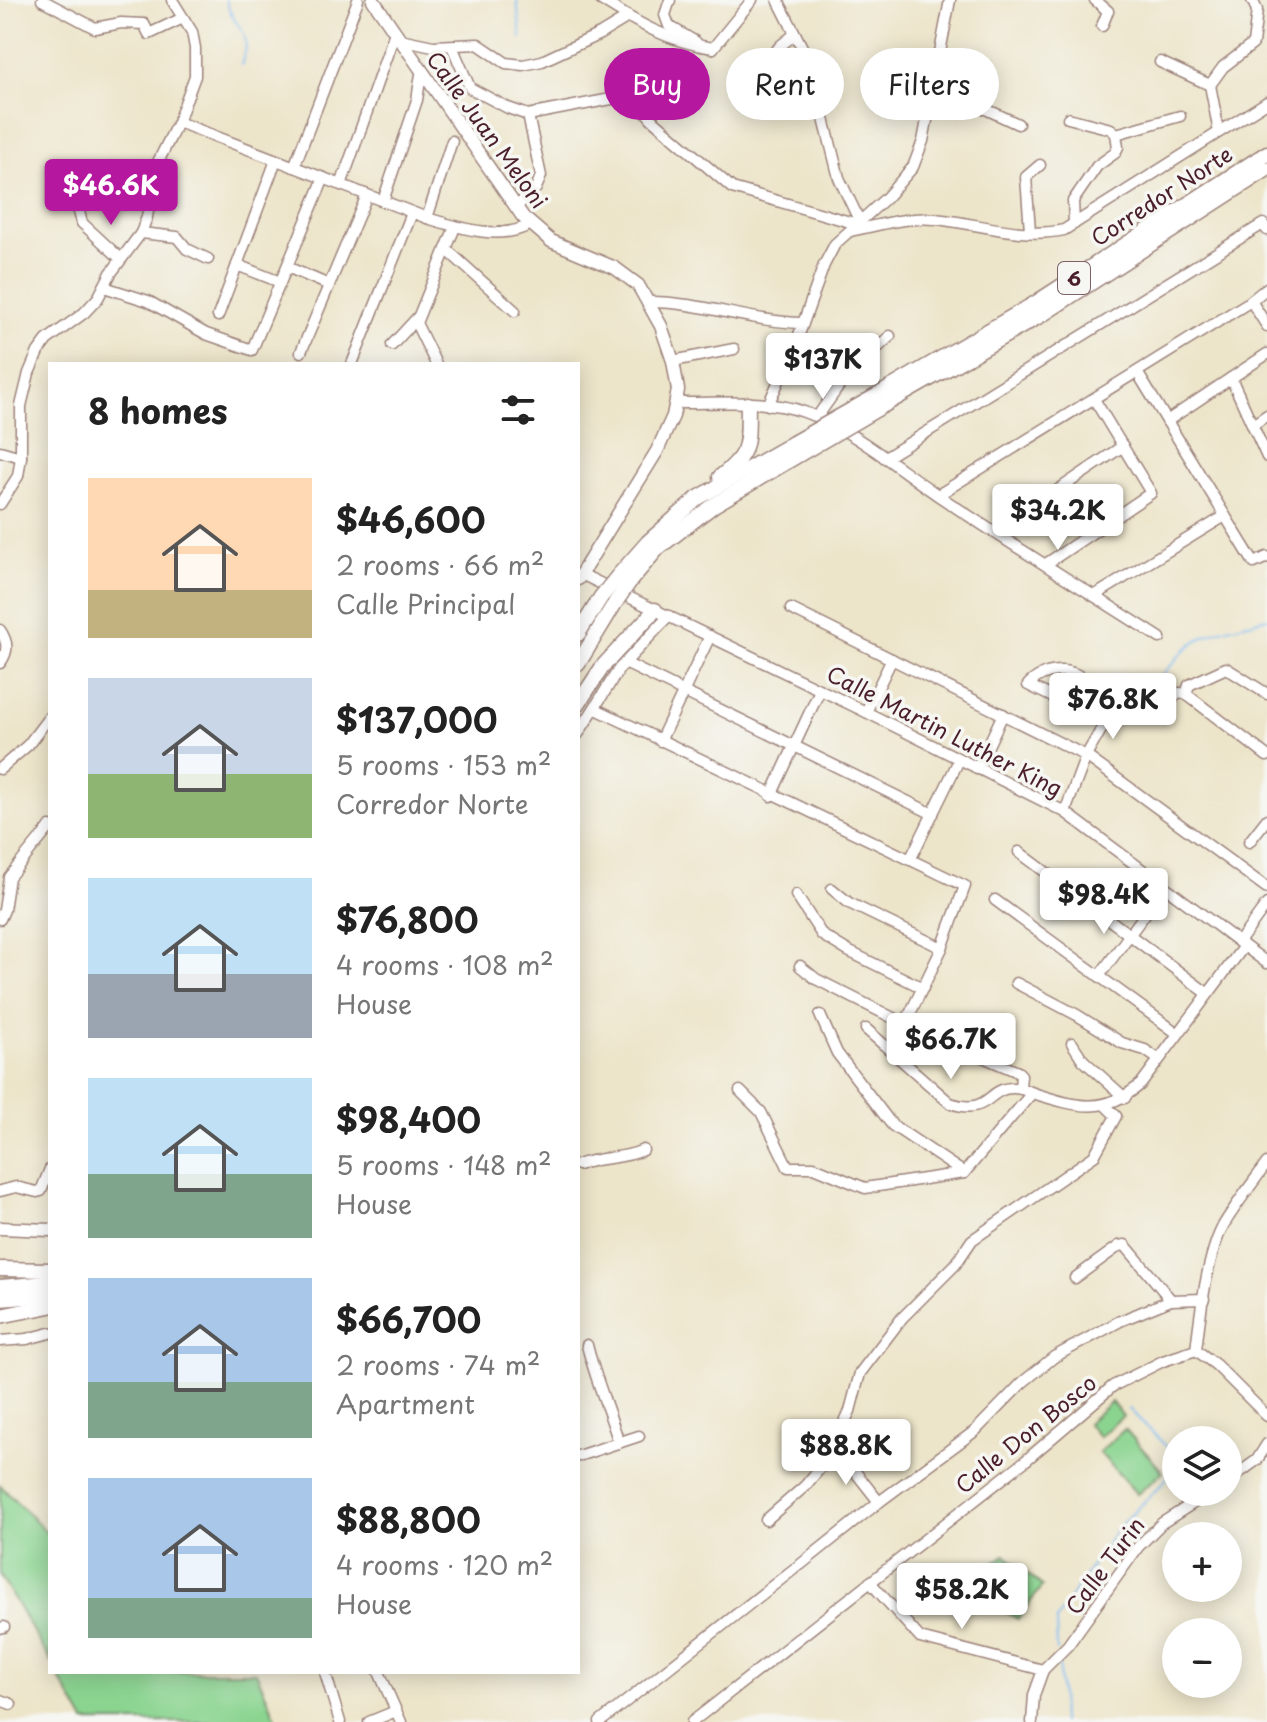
<!DOCTYPE html>
<html lang="en">
<head>
<meta charset="utf-8">
<style>
  :root { --surface:#fff; --page:#f2f2f2; --text:#222; --muted:#767676; --accent:#b5179e }
  body { margin:0; font-family:"Playpen Sans",sans-serif; background:var(--page); color:var(--text); height:100vh; display:flex; flex-direction:column; font-size:30px; white-space:nowrap }
  * { box-sizing:border-box; margin:0 }
  p { font-size:26px; color:var(--muted) }
  .icon { flex:none; width:44px; height:44px; fill:none; stroke:currentColor; stroke-width:2; stroke-linecap:round; stroke-linejoin:round }
  .map { position:relative; flex:1; overflow:hidden }
  .drawer { position:absolute; left:48px; top:362px; width:532px; height:1312px; display:flex; flex-direction:column; background:var(--surface); border-radius:0px; box-shadow:0 4px 20px #0003 }
  .drawer>* { flex:none }
  .hud { position:absolute; left:604px; top:48px; width:542px; height:72px; display:flex; gap:16px }
  .tools { position:absolute; left:1162px; top:1426px; display:grid; gap:16px }
  .tools a { display:grid; place-items:center; width:80px; height:80px; border-radius:50%; background:var(--surface); box-shadow:0 4px 20px #0003; font-size:40px }
  .price { position:absolute; translate:-50% -68px; padding:0 18px; border-radius:8px; background:#fff; color:#222; font-size:26px; line-height:52px; filter:drop-shadow(0 2px 4px #0008) }
  .price::after { content:''; position:absolute; left:50%; top:48px; width:24px; height:18px; margin-left:-12px; background:inherit; clip-path:polygon(0 0,100% 0,50% 100%) }
  .price.active { background:var(--accent); color:#fff }
  ul { padding:0; list-style:none }
  li { display:flex; align-items:center; gap:24px; height:200px; padding:0 40px }
  li span { display:grid; place-items:center; flex:none; width:224px; height:160px; border-radius:0px; color:#555 }
  li>.icon { margin-inline-start:auto }
  span .icon { width:96px; height:96px; fill:#fffc; stroke-width:1 }
  li b { font-size:34px }
  h2 { display:flex; justify-content:space-between; align-items:center; height:96px; padding:0 40px; font-size:34px }
  .tag { padding:0 28px; border-radius:36px; background:var(--surface); box-shadow:0 4px 20px #0003; font-size:28px; line-height:72px }
  .tag.active { background:var(--accent); color:#fff }
  .map>svg:first-child { display:block }
  .green { fill:#8ad490; stroke:#6a7a5e; stroke-width:2 }
  .lines { fill:none; stroke-linecap:round; stroke-linejoin:round }
  .stream { stroke:#7ebcf2; stroke-width:2 }
  .minor-casing { stroke:#9c827a; stroke-width:13 }
  .major-casing { stroke:#9c827a; stroke-width:15 }
  .highway-casing { stroke:#9c827a; stroke-width:17 }
  .minor { stroke:#fff; stroke-width:10 }
  .major { stroke:#fff; stroke-width:12 }
  .highway { stroke:#fff; stroke-width:14 }
  .highway-bridge-casing { stroke:#9c827a; stroke-width:17; stroke-linecap:butt }
  .highway-bridge { stroke:#fff; stroke-width:14 }
  .labels { text-anchor:middle; dominant-baseline:central; stroke-width:7; stroke-linejoin:round; paint-order:stroke }
  .shield { fill:#f6f6f2; stroke:#7e6067; stroke-width:2 }
  .shield-label { font-size:20px; font-weight:bold; fill:#4a1f2b }
  .street-label { font-size:22px; fill:#4a1f2b; stroke:#f6f6f2 }
</style>
</head>
<body>
<div class="map">
<svg width="1267" height="1722" viewBox="0 0 1267 1722">
  <rect width="100%" height="100%" fill="#f6f6f2"/>
  <filter id="ink" filterUnits="userSpaceOnUse"><feTurbulence type="fractalNoise" baseFrequency=".0125" numOctaves="2"/><feDisplacementMap in="SourceGraphic" scale="16" xChannelSelector="R" yChannelSelector="G"/><feConvolveMatrix kernelMatrix="1 2 1 2 8 2 1 2 1" color-interpolation-filters="sRGB"/></filter>
  <filter id="wash" filterUnits="userSpaceOnUse"><feTurbulence type="fractalNoise" baseFrequency=".006" numOctaves="4" result="noise"/><feDisplacementMap in="SourceGraphic" scale="32" xChannelSelector="R" yChannelSelector="G"/><feGaussianBlur stdDeviation="1.8" result="paint"/><feColorMatrix in="noise" values="0 0 0 0 0 0 0 0 0 0 0 0 0 0 0 0 0 1.4 0 .05"/><feComposite in="paint" operator="in"/></filter>
  <g filter="url(#wash)">
    <rect width="100%" height="100%" fill="#ede5ca"/>
    <g class="green">
      <path d="M1060 675 1086 689 1078 705 1051 691Z"/>
      <path d="M1111 1402 1123 1416 1099 1437 1087 1423Z"/>
      <path d="M1125 1429 1163 1472 1137 1494 1099 1452Z"/>
      <path d="M0 1485 50 1536V1661L0 1575Z"/>
      <path d="M1005 1555 1042 1586 1018 1619 991 1604H942Z"/>
      <path d="M56 1672H256L278 1722H85Z"/>
    </g>
    <g class="lines">
      <g class="stream">
        <path d="M226 0C232 29 256 28 241 65"/>
        <path d="M517 0 521 38"/>
        <path d="M1152 687C1164 675 1174 660 1186 649 1209 628 1239 627 1267 618"/>
        <path d="M1129 1409 1176 1456"/>
        <path d="M1057 1651 1056 1621 1080 1583 1118 1528 1163 1483 1176 1466"/>
        <path d="M1058 1662C1060 1673 1059 1684 1061 1695 1063 1705 1058 1713 1062 1722"/>
      </g>
    </g>
  </g>
  <g filter="url(#ink)">
    <g class="lines">
      <defs>
        <g id="minor">
          <path d="M42 0 95 28 121 23 144 24 149 34 183 18"/>
          <path d="M601 0C637 23 669 42 713 48"/>
          <path d="M670 0 665 15 669 26 696 42"/>
          <path d="M778 0 810 63 839 178 860 222"/>
          <path d="M1095 0 1108 11 1102 26"/>
          <path d="M400 39 433 46 478 44 506 63 523 65 542 61 600 34 628 17"/>
          <path d="M452 46 470 88 508 108 528 115 632 95 652 119 732 188 857 224"/>
          <path d="M713 48 752 0"/>
          <path d="M1160 62 1210 85 1219 132"/>
          <path d="M934 85 1018 124"/>
          <path d="M1210 85 1223 67 1253 44 1257 10 1252 0"/>
          <path d="M745 93 780 46 795 34"/>
          <path d="M1068 118 1111 129 1116 134 1118 147 1115 153 1097 166 1073 201 1074 224"/>
          <path d="M178 122 427 218C457 227 502 242 531 224"/>
          <path d="M1116 134 1180 116"/>
          <path d="M294 167 358 0"/>
          <path d="M341 185 395 32"/>
          <path d="M383 201 417 100 421 74"/>
          <path d="M516 207 536 188 541 176 528 115"/>
          <path d="M78 208 82 223 121 259"/>
          <path d="M427 218 452 141"/>
          <path d="M850 231C877 226 907 216 935 219 977 223 1022 239 1064 230L1267 102"/>
          <path d="M1030 231 1026 177 1040 165"/>
          <path d="M141 233 177 237 187 249 208 259"/>
          <path d="M446 249 515 311"/>
          <path d="M237 265 280 282"/>
          <path d="M287 267 329 285"/>
          <path d="M104 287 148 301 206 334 252 350 324 178"/>
          <path d="M1251 301 1267 326"/>
          <path d="M650 302C702 302 751 322 803 323"/>
          <path d="M218 316 276 160"/>
          <path d="M392 345 417 318"/>
          <path d="M301 352 367 195"/>
          <path d="M673 361 734 349"/>
          <path d="M352 364 412 213"/>
          <path d="M436 364 416 323 455 227"/>
          <path d="M1137 372 1254 563 1267 557"/>
          <path d="M1231 378 1267 457"/>
          <path d="M676 403C717 404 765 398 804 412 853 429 896 467 939 496 1012 545 1087 591 1160 638"/>
          <path d="M768 405 796 343 824 265 835 244 886 198 913 167 923 141 950 0"/>
          <path d="M817 417 844 379 890 336"/>
          <path d="M1167 421 1267 354"/>
          <path d="M1254 424 1267 415"/>
          <path d="M0 451 21 457"/>
          <path d="M885 458 1263 224 1267 230"/>
          <path d="M938 495 1251 301 1267 288"/>
          <path d="M0 504 18 476 21 457V406L29 373 38 352 47 340 84 313 98 298 111 273 141 233 147 217 156 166 178 122 195 76V48L192 32 172 0"/>
          <path d="M996 532 1123 446"/>
          <path d="M1046 564 1151 493 1094 399"/>
          <path d="M581 574 866 712 1065 812 1267 963"/>
          <path d="M1094 596 1225 516"/>
          <path d="M791 609 1086 756 1267 888"/>
          <path d="M0 630C8 642 9 651 0 663"/>
          <path d="M625 663 933 814"/>
          <path d="M1186 694 1267 756"/>
          <path d="M596 709 965 886 942 948 905 1024"/>
          <path d="M1082 711 1093 690C1079 665 1046 666 1028 685L1103 722"/>
          <path d="M866 712 892 659"/>
          <path d="M578 734 619 669 669 616"/>
          <path d="M660 741 710 636"/>
          <path d="M0 769 28 745 50 716"/>
          <path d="M977 769 1003 714"/>
          <path d="M771 796 820 690"/>
          <path d="M1065 812 1086 756 1109 716 1153 714 1179 693 1186 694 1189 685 1226 668 1267 694"/>
          <path d="M1249 842 1267 819"/>
          <path d="M1019 852 1207 993"/>
          <path d="M910 860 959 760"/>
          <path d="M832 889 849 903 942 948"/>
          <path d="M796 895 822 935 848 951 923 988"/>
          <path d="M995 900 1177 1033"/>
          <path d="M0 919 4 910 9 877 50 827"/>
          <path d="M1239 942 1267 904"/>
          <path d="M800 966 816 979 905 1024 1018 1072 1021 1075 1020 1088"/>
          <path d="M1099 976 1165 887"/>
          <path d="M1016 983 1077 1015 1122 1043 1145 1050 1158 1059"/>
          <path d="M820 1015 837 1053 892 1125 964 1173"/>
          <path d="M866 1029 950 1103C991 1116 986 1088 1013 1088 1022 1088 1028 1091 1036 1094 1078 1107 1105 1115 1141 1084L1244 946"/>
          <path d="M1072 1043 1083 1060 1125 1098"/>
          <path d="M740 1091 761 1112 788 1167H814L865 1188 964 1173 1032 1093"/>
          <path d="M578 1165C600 1156 622 1160 643 1150"/>
          <path d="M0 1191 16 1187 37 1192 41 1191 50 1169"/>
          <path d="M1075 1278 1119 1246 1125 1245 1171 1300"/>
          <path d="M0 1341 27 1339 50 1333"/>
          <path d="M587 1345C595 1378 609 1410 619 1443"/>
          <path d="M1196 1350 1216 1365 1267 1416"/>
          <path d="M832 1450 846 1460 879 1502"/>
          <path d="M578 1456 639 1436"/>
          <path d="M1228 1481 1257 1460 1267 1444"/>
          <path d="M766 1520 805 1486 826 1461 850 1411 860 1373 902 1318 955 1265 972 1240 1094 1156 1116 1116 1105 1105"/>
          <path d="M800 1565 879 1502 975 1431 1023 1382 1054 1357 1120 1321 1171 1300 1204 1299"/>
          <path d="M870 1582 920 1638 1043 1670"/>
          <path d="M0 1628 4 1627"/>
          <path d="M325 1672 340 1722"/>
          <path d="M379 1672 401 1722"/>
          <path d="M0 1700 11 1704"/>
          <path d="M369 1722 396 1711"/>
          <path d="M600 1722 794 1569"/>
          <path d="M692 1722 1025 1461 1113 1386 1163 1361 1196 1350C1200 1315 1207 1256 1223 1226 1236 1204 1252 1184 1267 1163"/>
          <path d="M1032 1722 1034 1695 1043 1670 1068 1645 1138 1547 1162 1523 1211 1492"/>
        </g>
        <g id="major">
          <path d="M373 0 523 217 551 241 615 268 638 285 661 326 673 361 678 390 673 416 657 451 578 579"/>
          <path d="M0 1228 50 1230"/>
        </g>
        <g id="highway">
          <path d="M876 396 1034 304 1267 153"/>
          <path d="M884 405 1043 314 1267 169"/>
          <path d="M720 477C752 452 747 442 748 404"/>
          <path d="M618 576 648 542 698 498 793 443"/>
          <path d="M630 581 658 548 714 505 800 454"/>
          <path d="M578 634 601 597"/>
          <path d="M578 664 615 603"/>
          <path d="M578 704 603 666 655 610"/>
          <path d="M0 1269 50 1270"/>
          <path d="M0 1287 50 1283"/>
          <path d="M0 1299 50 1295"/>
          <path d="M0 1316 50 1306"/>
        </g>
      </defs>
      <use href="#minor" class="minor-casing"/>
      <use href="#major" class="major-casing"/>
      <use href="#highway" class="highway-casing"/>
      <use href="#minor" class="minor"/>
      <use href="#major" class="major"/>
      <use href="#highway" class="highway"/>
      <defs>
        <g id="highway-bridge">
          <path d="M793 443 876 396"/>
          <path d="M800 454 884 405"/>
          <path d="M601 597 618 576"/>
          <path d="M615 603 630 581"/>
        </g>
      </defs>
      <use href="#highway-bridge" class="highway-bridge-casing"/>
      <use href="#highway-bridge" class="highway-bridge"/>
    </g>
  </g>
  <g class="labels">
    <rect class="shield" x="1058" y="262" width="32" height="32" rx="6"/>
    <g class="shield-label">
      <text x="1074" y="278">6</text>
    </g>
    <g class="street-label">
      <text transform="translate(488 129) rotate(54)">Calle Juan Meloni</text>
      <text transform="translate(1161 195) rotate(-33)">Corredor Norte</text>
      <text transform="translate(945 730) rotate(27)">Calle Martin Luther King</text>
      <text transform="translate(1025 1433) rotate(-39)">Calle Don Bosco</text>
      <text transform="translate(1104 1565) rotate(-53)">Calle Turin</text>
    </g>
  </g>
</svg>
<div class="tools">
<a><svg class="icon" aria-label="layers" viewBox="0 0 24 24"><path d="M12 4l9 5-9 5-9-5zM3 14l9 5 9-5"/></svg></a>
<a>+</a>
<a>−</a>
</div>
<b class="price active" style="left:111px;top:227px">$46.6K</b>
<b class="price" style="left:823px;top:401px">$137K</b>
<b class="price" style="left:1058px;top:552px">$34.2K</b>
<b class="price" style="left:1113px;top:741px">$76.8K</b>
<b class="price" style="left:1104px;top:936px">$98.4K</b>
<b class="price" style="left:951px;top:1081px">$66.7K</b>
<b class="price" style="left:846px;top:1487px">$88.8K</b>
<b class="price" style="left:962px;top:1631px">$58.2K</b>
<div class="hud">
<a class="tag active">Buy</a>
<a class="tag">Rent</a>
<a class="tag">Filters</a>
</div>
<section class="drawer">
<h2>8 homes<svg class="icon" aria-label="filters" viewBox="0 0 24 24"><path d="M4 7h16M4 17h16"/><circle cx="9" cy="7" r="2"/><circle cx="15" cy="17" r="2"/></svg></h2>
<ul>
<li><span style="background:linear-gradient(#ffd9b3 70%,#c2b280 0)"><svg class="icon" aria-label="home" viewBox="0 0 24 24"><path d="M3 11l9-7 9 7M6 9v11h12V9"/></svg></span><div><b>$46,600</b><p>2 rooms · 66 m²</p><p>Calle Principal</p></div></li>
<li><span style="background:linear-gradient(#c9d6e8 60%,#8fb573 0)"><svg class="icon" aria-label="home" viewBox="0 0 24 24"><path d="M3 11l9-7 9 7M6 9v11h12V9"/></svg></span><div><b>$137,000</b><p>5 rooms · 153 m²</p><p>Corredor Norte</p></div></li>
<li><span style="background:linear-gradient(#bfe0f5 60%,#9aa5b1 0)"><svg class="icon" aria-label="home" viewBox="0 0 24 24"><path d="M3 11l9-7 9 7M6 9v11h12V9"/></svg></span><div><b>$76,800</b><p>4 rooms · 108 m²</p><p>House</p></div></li>
<li><span style="background:linear-gradient(#bfe0f5 60%,#7fa58c 0)"><svg class="icon" aria-label="home" viewBox="0 0 24 24"><path d="M3 11l9-7 9 7M6 9v11h12V9"/></svg></span><div><b>$98,400</b><p>5 rooms · 148 m²</p><p>House</p></div></li>
<li><span style="background:linear-gradient(#a9c7e8 65%,#7fa58c 0)"><svg class="icon" aria-label="home" viewBox="0 0 24 24"><path d="M3 11l9-7 9 7M6 9v11h12V9"/></svg></span><div><b>$66,700</b><p>2 rooms · 74 m²</p><p>Apartment</p></div></li>
<li><span style="background:linear-gradient(#a9c7e8 75%,#7fa58c 0)"><svg class="icon" aria-label="home" viewBox="0 0 24 24"><path d="M3 11l9-7 9 7M6 9v11h12V9"/></svg></span><div><b>$88,800</b><p>4 rooms · 120 m²</p><p>House</p></div></li>
</ul>
</section>
</div>
</body>
</html>
